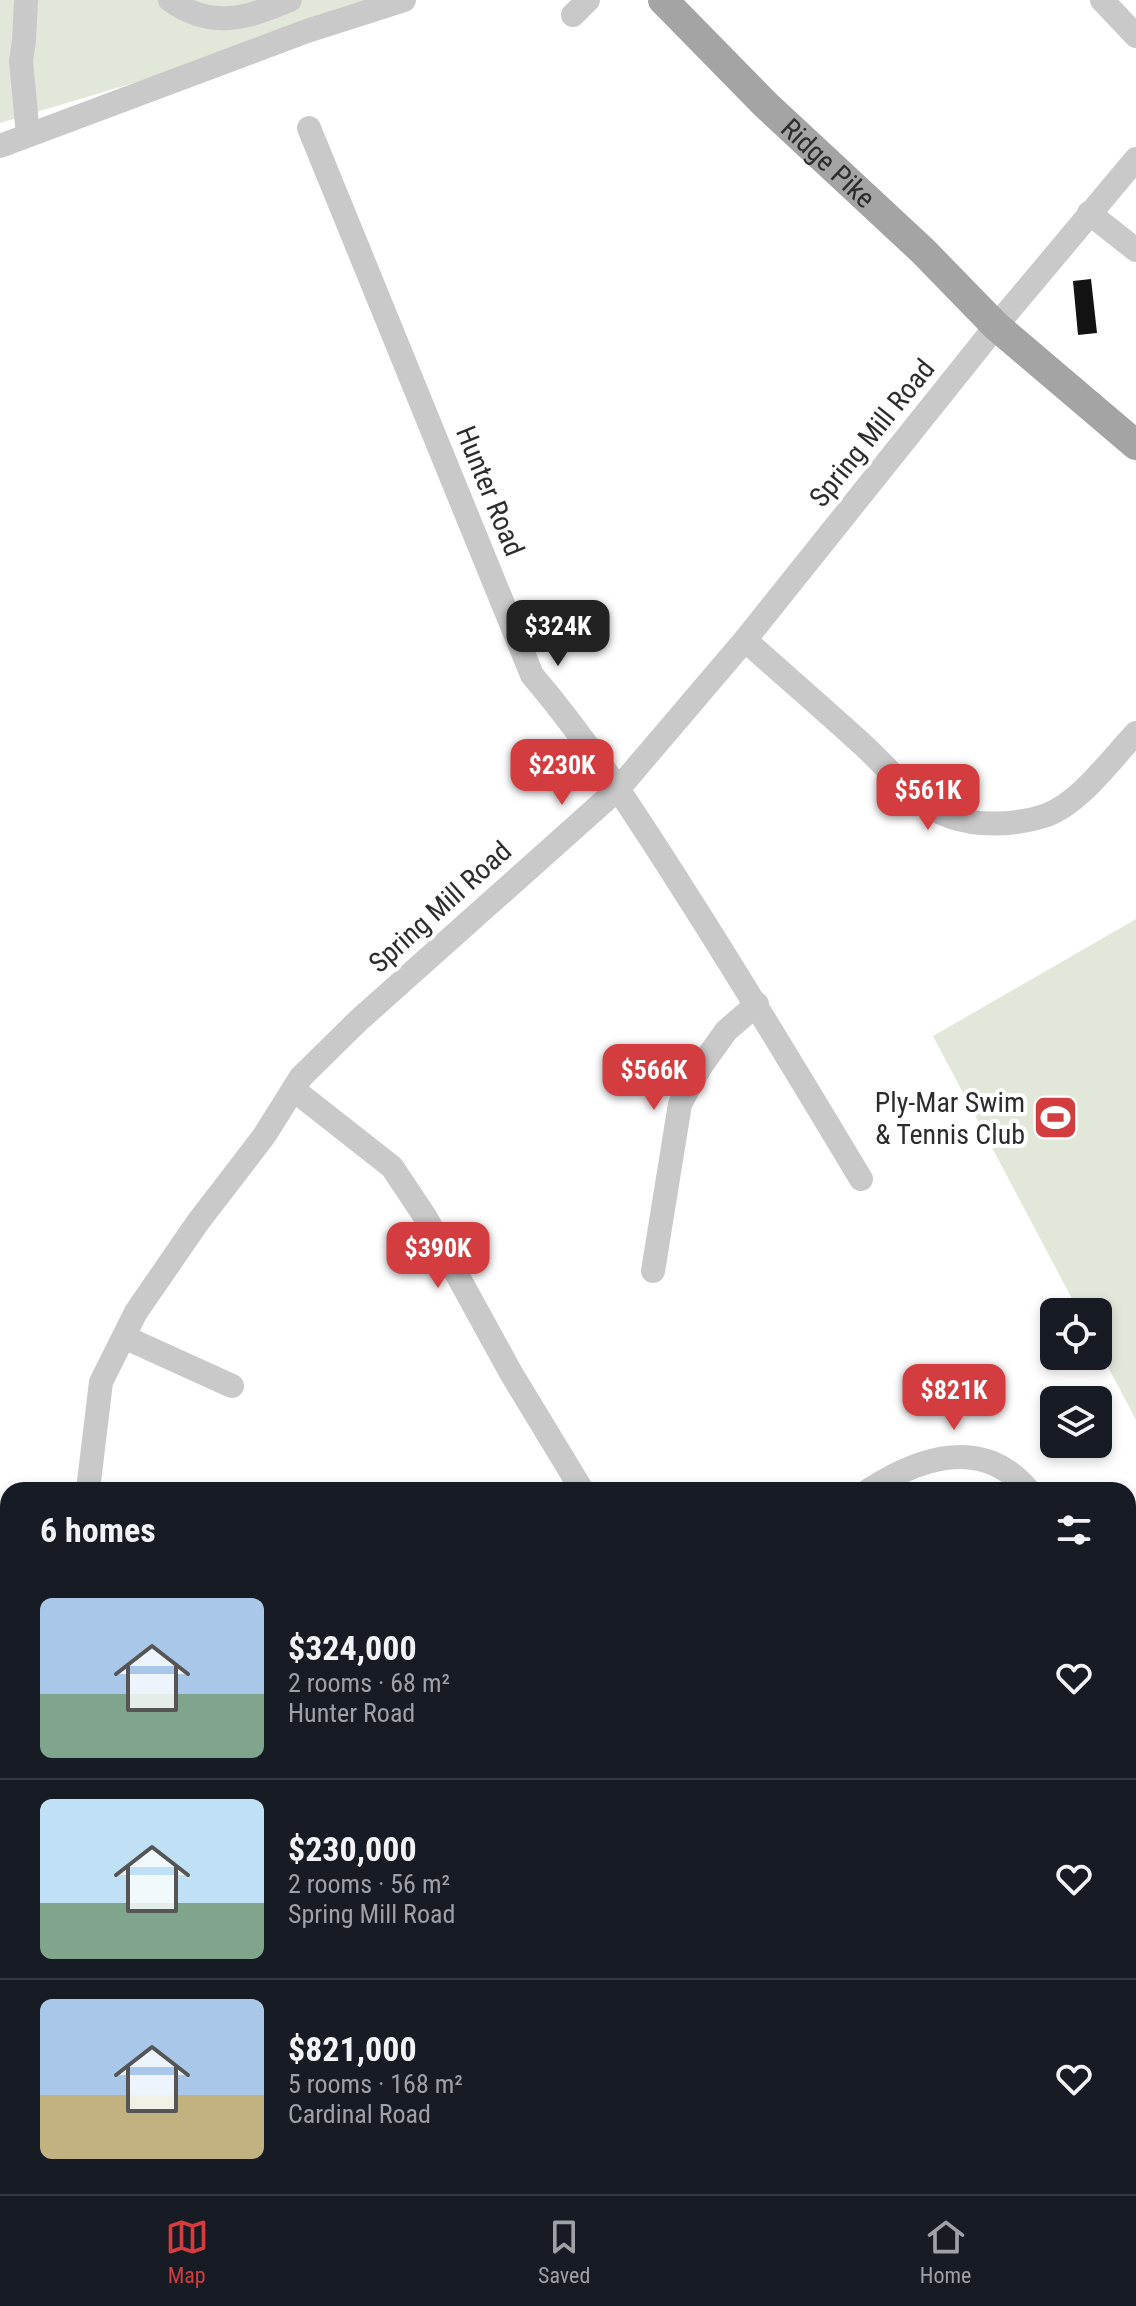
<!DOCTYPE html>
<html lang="en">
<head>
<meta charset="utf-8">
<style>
  :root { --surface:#171b24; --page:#242831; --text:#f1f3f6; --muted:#9ea1a6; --line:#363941; --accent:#d33d3f }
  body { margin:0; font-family:"Roboto Condensed",sans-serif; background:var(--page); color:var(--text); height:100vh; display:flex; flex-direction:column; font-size:30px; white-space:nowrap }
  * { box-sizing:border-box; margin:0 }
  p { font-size:26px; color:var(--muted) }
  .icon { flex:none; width:44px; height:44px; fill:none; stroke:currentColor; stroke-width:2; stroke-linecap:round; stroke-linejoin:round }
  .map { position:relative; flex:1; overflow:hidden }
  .sheet { position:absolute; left:0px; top:1482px; width:1136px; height:712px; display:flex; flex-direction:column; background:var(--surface); border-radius:24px 24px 0 0; box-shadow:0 4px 12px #0003 }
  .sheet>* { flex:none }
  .buttons { position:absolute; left:1040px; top:1298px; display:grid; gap:16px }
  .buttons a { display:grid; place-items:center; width:72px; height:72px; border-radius:12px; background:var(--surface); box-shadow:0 4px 12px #0003; font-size:40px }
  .price { position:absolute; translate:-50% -68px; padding:0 18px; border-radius:16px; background:var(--accent); color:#fff; font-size:26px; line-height:52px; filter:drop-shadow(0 2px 4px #0008) }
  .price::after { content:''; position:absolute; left:50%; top:48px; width:24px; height:18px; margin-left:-12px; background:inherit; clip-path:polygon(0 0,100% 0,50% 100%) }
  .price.current { background:#222; color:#fff }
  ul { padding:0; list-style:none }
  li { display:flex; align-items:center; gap:24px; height:200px; padding:0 40px }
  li+li { border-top:2px solid var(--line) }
  li span { display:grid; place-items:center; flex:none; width:224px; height:160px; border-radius:12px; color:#555 }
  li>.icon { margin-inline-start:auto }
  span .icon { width:96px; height:96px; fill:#fffc; stroke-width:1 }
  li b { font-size:34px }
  h2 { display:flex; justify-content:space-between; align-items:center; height:96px; padding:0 40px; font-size:34px }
  .menu { display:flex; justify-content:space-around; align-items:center; height:112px; border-top:2px solid var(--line); background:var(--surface); font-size:22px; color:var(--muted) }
  .menu a { display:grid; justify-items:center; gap:4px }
  .menu .current { color:var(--accent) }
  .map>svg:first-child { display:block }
  .green { fill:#e1e8da }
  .building { fill:#131313 }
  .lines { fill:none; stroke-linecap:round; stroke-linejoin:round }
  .path { stroke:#c9c9c9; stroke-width:3; stroke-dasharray:4 4; stroke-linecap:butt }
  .minor { stroke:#c9c9c9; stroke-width:24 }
  .major { stroke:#a4a4a4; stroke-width:30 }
  .labels { text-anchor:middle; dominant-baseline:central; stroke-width:8; stroke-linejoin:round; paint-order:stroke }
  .street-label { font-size:28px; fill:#2c2c2c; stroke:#fff }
  .poi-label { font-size:28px; fill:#2c2c2c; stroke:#fff; text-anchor:end }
</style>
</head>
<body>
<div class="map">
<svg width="1136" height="2194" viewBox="0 0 1136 2194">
  <rect width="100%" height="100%" fill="#fff"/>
  <g class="green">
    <path d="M0 0H404L307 31 0 123Z"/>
    <path d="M1136 919V1420L1098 1348V1312H1079L933 1036Z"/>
  </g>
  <path class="building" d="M1091 279 1097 333 1078 335 1073 281Z"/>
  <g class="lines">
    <path class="path" d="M31 2186 33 2194"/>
    <g class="minor">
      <path d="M26 0 24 41 21 61 28 135"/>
      <path d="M170 0C212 30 247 18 290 0"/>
      <path d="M1102 0 1136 36"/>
      <path d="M573 15 588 0"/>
      <path d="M309 128 532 675C589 742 636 815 683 889 744 984 802 1081 861 1179"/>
      <path d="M0 146 307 31 404 0"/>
      <path d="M1089 213 1136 250"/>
      <path d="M745 640C784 675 824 709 863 745 891 770 914 804 951 817 980 827 1018 825 1047 815 1081 802 1111 759 1136 733"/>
      <path d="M294 1090 392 1167 426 1218 511 1373 582 1490"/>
      <path d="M653 1271 680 1104 701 1066 726 1031 757 1004"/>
      <path d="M124 1337 232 1386"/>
      <path d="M88 1490 101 1382 136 1312 198 1222 264 1136 301 1077 359 1020 619 788 745 640 996 326 1136 159"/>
      <path d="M869 1490C920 1457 983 1436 1028 1490"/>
      <path d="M1128 1654 1136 1668"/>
      <path d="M1128 1801 1136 1797"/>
      <path d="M0 1870 8 1853"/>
      <path d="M1128 1895 1136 1891"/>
      <path d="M1128 2053 1136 2049"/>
      <path d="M0 2135 8 2136"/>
      <path d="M437 2186 442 2194"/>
      <path d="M585 2186 589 2194"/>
      <path d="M969 2186 973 2194"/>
      <path d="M502 2194 516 2190 522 2194"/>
      <path d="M873 2194 887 2186"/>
    </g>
    <g class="major">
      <path id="s1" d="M663 0 766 105 923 251 996 326 1136 445"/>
      <path d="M1128 1741 1136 1737"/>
      <path d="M297 2194 312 2186"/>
    </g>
  </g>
  <defs>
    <symbol id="stadium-square" viewBox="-11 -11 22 22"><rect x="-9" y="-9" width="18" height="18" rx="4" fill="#d33d3f" stroke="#fff"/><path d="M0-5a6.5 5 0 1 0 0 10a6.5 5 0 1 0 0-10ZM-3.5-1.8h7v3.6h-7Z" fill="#fff"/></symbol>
  </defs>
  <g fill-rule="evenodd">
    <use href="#stadium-square" x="1030" y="1092" width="51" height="51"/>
  </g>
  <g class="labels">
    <g class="street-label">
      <text stroke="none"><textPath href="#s1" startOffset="232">Ridge Pike</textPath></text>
      <text transform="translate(872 433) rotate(-51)">Spring Mill Road</text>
      <text transform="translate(490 491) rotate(68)">Hunter Road</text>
      <text transform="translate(440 907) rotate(-42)">Spring Mill Road</text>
    </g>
    <g class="poi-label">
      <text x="1025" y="1102">Ply-Mar Swim<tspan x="1025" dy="32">&amp; Tennis Club</tspan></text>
    </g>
  </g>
</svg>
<div class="buttons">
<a><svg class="icon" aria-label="locate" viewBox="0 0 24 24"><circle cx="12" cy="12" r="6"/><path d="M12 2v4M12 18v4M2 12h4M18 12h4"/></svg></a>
<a><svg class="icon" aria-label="layers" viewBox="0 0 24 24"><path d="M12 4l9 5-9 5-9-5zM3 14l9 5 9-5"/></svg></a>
</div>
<b class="price current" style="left:558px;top:668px">$324K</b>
<b class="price" style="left:562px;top:807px">$230K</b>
<b class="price" style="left:928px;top:832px">$561K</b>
<b class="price" style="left:654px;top:1112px">$566K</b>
<b class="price" style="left:438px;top:1290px">$390K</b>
<b class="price" style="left:954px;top:1432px">$821K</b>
<section class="sheet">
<h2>6 homes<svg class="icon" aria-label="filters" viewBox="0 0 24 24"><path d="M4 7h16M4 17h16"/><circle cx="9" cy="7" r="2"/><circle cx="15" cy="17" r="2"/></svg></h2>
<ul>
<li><span style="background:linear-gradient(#a9c7e8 60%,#7fa58c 0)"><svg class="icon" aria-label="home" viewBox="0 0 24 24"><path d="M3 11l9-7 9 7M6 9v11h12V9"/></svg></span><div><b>$324,000</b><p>2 rooms · 68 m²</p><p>Hunter Road</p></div><svg class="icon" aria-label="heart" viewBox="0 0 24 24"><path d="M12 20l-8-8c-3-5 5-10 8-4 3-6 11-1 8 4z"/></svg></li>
<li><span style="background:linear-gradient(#bfe0f5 65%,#7fa58c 0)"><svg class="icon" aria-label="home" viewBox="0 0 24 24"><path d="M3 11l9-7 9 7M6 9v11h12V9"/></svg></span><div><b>$230,000</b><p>2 rooms · 56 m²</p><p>Spring Mill Road</p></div><svg class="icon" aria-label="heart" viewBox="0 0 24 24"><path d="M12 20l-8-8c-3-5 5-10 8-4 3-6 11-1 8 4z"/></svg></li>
<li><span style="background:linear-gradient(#a9c7e8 60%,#c2b280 0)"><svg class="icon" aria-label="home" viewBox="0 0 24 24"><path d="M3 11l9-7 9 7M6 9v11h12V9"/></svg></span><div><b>$821,000</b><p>5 rooms · 168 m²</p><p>Cardinal Road</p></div><svg class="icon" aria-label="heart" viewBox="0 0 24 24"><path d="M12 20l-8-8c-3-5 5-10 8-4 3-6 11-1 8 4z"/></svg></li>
</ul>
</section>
</div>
<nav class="menu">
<a class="current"><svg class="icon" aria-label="map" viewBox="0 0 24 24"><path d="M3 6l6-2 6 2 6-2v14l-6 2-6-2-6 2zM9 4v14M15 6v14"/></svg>Map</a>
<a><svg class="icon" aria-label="saved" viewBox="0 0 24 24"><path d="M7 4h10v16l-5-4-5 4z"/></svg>Saved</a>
<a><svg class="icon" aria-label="home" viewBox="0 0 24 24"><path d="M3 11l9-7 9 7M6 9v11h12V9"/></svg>Home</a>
</nav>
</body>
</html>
